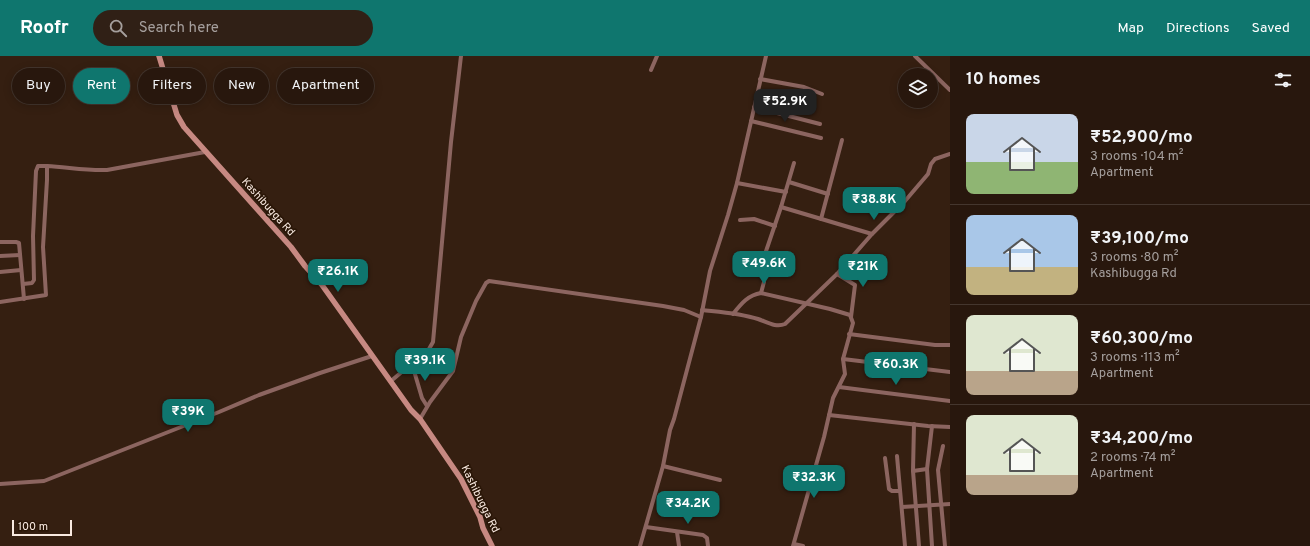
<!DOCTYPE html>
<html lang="en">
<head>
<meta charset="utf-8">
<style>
  :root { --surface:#28170d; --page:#302016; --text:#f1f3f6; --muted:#a59f9d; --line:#44362e; --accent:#0f766e }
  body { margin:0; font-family:Overpass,sans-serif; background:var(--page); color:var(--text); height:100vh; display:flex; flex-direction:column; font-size:15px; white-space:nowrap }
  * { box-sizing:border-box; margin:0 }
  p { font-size:13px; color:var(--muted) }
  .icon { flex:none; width:22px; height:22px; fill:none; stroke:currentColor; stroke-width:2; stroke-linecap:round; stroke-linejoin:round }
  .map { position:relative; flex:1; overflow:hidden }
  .sheet { display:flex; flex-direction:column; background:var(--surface); width:360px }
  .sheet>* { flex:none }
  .guide { position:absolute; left:12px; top:12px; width:380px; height:36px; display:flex; gap:8px }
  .buttons { position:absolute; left:898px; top:12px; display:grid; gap:8px }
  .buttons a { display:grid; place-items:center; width:40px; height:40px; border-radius:50%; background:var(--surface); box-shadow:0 2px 10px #0003,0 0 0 1px var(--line); font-size:20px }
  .scale { position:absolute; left:12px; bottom:10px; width:60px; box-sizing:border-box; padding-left:4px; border:2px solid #f9eae1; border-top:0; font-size:11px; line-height:14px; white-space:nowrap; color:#f9eae1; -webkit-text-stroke:3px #2a1607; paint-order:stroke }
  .price { position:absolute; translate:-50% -34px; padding:0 9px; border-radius:8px; background:var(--accent); color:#fff; font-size:13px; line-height:26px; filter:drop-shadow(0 1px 2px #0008) }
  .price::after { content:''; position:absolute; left:50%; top:24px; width:12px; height:9px; margin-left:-6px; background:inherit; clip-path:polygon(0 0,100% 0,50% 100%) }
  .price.selected { background:#222; color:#fff }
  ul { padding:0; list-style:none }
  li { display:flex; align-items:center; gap:12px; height:100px; padding:0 16px }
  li+li { border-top:1px solid var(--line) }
  li span { display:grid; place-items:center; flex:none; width:112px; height:80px; border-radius:8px; color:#555 }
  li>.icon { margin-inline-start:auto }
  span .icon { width:48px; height:48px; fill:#fffc; stroke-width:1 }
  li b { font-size:17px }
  h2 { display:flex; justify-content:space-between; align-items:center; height:48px; padding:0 16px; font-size:17px }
  .chip { padding:0 14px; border-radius:18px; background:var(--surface); box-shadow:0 2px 10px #0003,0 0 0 1px var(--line); font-size:14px; line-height:36px }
  .chip.selected { background:var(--accent); color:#fff }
  header { display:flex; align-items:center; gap:24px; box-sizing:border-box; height:56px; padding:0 20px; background:var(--accent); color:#fff }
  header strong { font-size:19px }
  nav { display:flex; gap:22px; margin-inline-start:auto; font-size:14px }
  .search { width:280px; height:36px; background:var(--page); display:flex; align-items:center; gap:10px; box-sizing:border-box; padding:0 14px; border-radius:22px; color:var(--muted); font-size:15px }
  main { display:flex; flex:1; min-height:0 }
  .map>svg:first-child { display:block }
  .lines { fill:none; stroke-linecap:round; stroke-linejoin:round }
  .minor { stroke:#8c6560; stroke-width:4 }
  .secondary { stroke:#c78982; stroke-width:5.5 }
  .labels { text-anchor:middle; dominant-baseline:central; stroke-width:3.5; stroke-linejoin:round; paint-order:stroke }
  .street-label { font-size:11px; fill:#f9eae1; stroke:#2a1607 }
</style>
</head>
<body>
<header>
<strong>Roofr</strong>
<div class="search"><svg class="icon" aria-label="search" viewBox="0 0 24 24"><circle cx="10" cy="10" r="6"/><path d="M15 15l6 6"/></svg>Search here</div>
<nav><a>Map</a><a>Directions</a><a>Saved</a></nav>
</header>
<main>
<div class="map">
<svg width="950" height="490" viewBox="0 0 950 490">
  <rect width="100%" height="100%" fill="#351f11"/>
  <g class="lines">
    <g class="minor">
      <path d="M915 0 950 34"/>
      <path d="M651 14 657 0"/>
      <path d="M760 23 804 31 822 38"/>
      <path d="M754 51 820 68"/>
      <path d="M751 65 821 82"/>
      <path d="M789 126 828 138"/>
      <path d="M737 127 786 136"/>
      <path d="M781 151 872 178"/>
      <path d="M821 163 842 84"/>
      <path d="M740 164 754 163 775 170"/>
      <path d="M0 186H16L19 187 24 243"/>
      <path d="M0 200 20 199"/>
      <path d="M0 216 21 214"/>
      <path d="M837 218 855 229 851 261"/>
      <path d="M23 228 32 227 34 224 33 180 36 115 38 110H47"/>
      <path d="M761 237 764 226 763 204 781 151 794 107"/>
      <path d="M0 246 46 239 43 191 47 124V110C67 111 87 115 107 114L205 96"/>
      <path d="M702 254C721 256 740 257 758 263 767 266 776 272 785 268L837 218 872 178 905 145 928 118 931 108 935 103 950 98"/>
      <path d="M733 258C741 248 748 239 761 237L830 253 850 259 853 267 843 303 845 318 833 342 824 381 793 490"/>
      <path d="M849 278 935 289H950"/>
      <path d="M843 303 950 316"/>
      <path d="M412 308 422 342 427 350"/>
      <path d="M391 325 429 293 433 286 451 86 461 0"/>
      <path d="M839 331 950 345"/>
      <path d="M829 359 928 370 950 371"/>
      <path d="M420 363 430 346 453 315 461 281 476 245 486 227 489 225 663 250 684 254 701 261"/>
      <path d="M914 368 913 415 919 490"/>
      <path d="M932 370 927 413 932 490"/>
      <path d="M943 390 938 414 945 490"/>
      <path d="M897 400 905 490"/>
      <path d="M885 402 889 433 892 435H900"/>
      <path d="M663 410 720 424"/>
      <path d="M913 415 927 413"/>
      <path d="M0 428 44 425 219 356 259 339 320 317 372 300"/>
      <path d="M902 451 950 448"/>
      <path d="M646 471 703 479 707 482 708 490"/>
      <path d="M677 476 679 490"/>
      <path d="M794 488 803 490"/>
      <path d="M640 490 663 410 670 374 674 363 701 261 710 215 728 159 737 127 766 0"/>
    </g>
    <path class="secondary" d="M159 0 177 59 184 71 291 191 305 210 322 229 411 354 420 363 461 423 480 461 483 472 492 490"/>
  </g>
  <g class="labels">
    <g class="street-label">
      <text transform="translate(268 151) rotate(48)">Kashibugga Rd</text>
      <text transform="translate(480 443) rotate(64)">Kashibugga Rd</text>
    </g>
  </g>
</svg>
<div class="buttons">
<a><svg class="icon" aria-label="layers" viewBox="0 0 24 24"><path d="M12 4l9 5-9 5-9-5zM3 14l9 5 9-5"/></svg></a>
</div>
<div class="scale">100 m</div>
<b class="price selected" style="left:785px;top:67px">₹52.9K</b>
<b class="price" style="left:874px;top:165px">₹38.8K</b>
<b class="price" style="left:764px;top:229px">₹49.6K</b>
<b class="price" style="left:863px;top:232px">₹21K</b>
<b class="price" style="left:338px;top:237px">₹26.1K</b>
<b class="price" style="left:425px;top:326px">₹39.1K</b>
<b class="price" style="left:896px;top:330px">₹60.3K</b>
<b class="price" style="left:188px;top:377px">₹39K</b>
<b class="price" style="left:814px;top:443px">₹32.3K</b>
<b class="price" style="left:688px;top:469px">₹34.2K</b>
<div class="guide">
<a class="chip">Buy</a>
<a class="chip selected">Rent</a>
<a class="chip">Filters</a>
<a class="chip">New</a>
<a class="chip">Apartment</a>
</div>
</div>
<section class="sheet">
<h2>10 homes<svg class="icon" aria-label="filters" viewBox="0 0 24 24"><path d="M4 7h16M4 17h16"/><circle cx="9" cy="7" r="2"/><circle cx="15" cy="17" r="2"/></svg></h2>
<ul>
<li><span style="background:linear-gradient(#c9d6e8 60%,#8fb573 0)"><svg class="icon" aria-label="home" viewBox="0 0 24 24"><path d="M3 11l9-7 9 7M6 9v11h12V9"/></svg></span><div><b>₹52,900/mo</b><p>3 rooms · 104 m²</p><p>Apartment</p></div></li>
<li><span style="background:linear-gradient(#a9c7e8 65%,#c2b280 0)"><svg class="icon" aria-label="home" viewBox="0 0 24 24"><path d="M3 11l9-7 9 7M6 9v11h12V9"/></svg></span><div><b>₹39,100/mo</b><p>3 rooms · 80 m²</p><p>Kashibugga Rd</p></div></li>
<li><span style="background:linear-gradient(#dfe7d0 70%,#b9a48a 0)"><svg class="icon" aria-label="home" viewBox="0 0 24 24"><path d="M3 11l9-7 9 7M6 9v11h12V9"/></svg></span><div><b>₹60,300/mo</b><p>3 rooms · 113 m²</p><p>Apartment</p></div></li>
<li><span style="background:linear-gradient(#dfe7d0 75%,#b9a48a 0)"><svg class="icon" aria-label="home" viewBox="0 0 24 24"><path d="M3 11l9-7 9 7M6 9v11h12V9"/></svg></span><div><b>₹34,200/mo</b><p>2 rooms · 74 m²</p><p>Apartment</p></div></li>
</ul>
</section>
</main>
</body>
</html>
